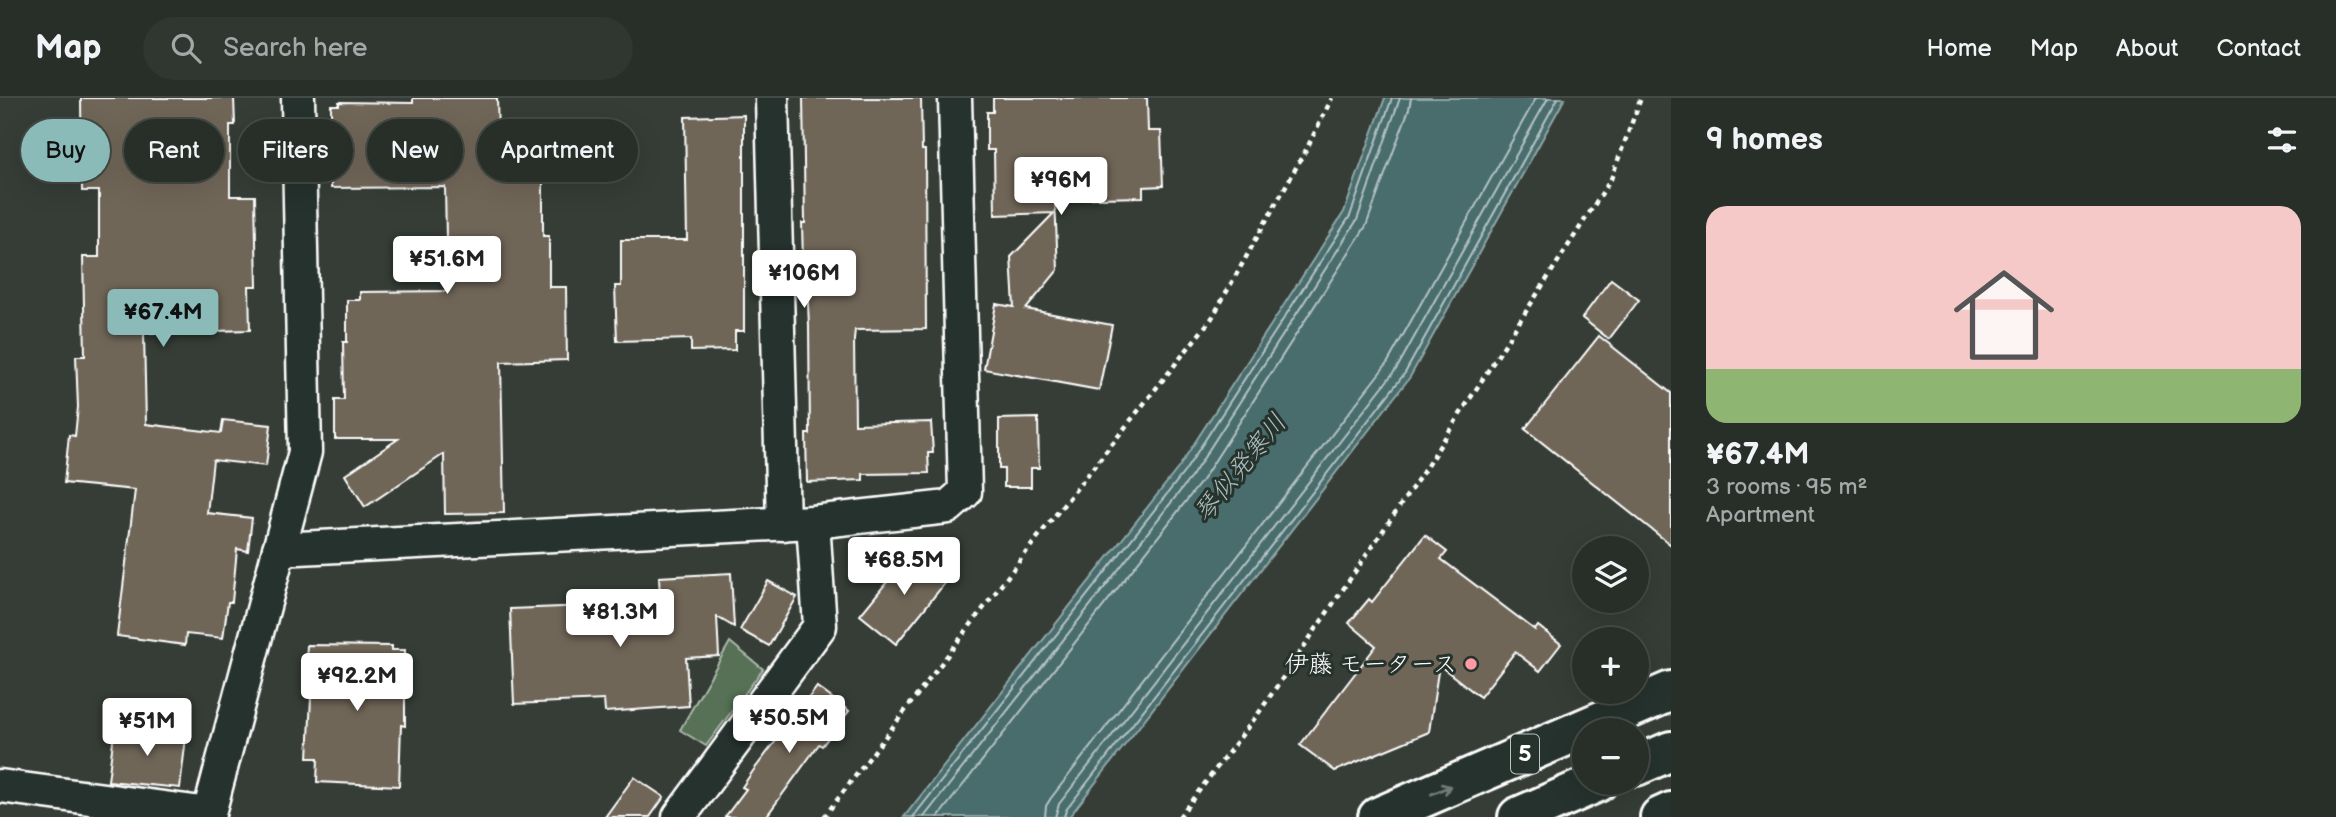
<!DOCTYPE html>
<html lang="en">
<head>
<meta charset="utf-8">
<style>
  :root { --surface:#282e28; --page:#303630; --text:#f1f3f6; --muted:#a5a8a8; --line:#444a45; --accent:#8bbbb9 }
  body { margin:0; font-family:"Balsamiq Sans","Klee One",sans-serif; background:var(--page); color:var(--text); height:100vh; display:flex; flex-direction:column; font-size:26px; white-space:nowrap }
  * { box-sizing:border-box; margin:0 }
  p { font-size:23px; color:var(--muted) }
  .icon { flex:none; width:38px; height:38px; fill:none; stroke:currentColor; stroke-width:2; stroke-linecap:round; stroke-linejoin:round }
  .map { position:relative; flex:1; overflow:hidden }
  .side { display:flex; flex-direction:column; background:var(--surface); width:665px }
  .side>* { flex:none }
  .top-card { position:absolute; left:21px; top:21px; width:665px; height:63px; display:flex; gap:14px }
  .tools { position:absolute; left:1572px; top:438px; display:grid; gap:14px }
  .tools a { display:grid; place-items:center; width:77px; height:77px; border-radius:50%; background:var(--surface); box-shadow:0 7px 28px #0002,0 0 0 2px var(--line); font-size:35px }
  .price { position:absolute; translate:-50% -60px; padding:0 16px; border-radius:7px; background:#fff; color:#222; font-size:23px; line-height:46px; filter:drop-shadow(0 2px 4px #0008) }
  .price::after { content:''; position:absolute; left:50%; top:42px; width:21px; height:16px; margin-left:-10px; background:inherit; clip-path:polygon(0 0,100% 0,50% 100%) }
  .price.active { background:var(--accent); color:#111 }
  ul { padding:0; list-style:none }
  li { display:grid; align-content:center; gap:14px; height:371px; padding:0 35px }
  li span { display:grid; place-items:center; height:217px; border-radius:21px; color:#555 }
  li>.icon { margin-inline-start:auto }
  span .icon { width:126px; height:126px; fill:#fffc; stroke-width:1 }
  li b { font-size:30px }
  h2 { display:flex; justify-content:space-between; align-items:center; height:84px; padding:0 35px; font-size:30px }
  .tag { padding:0 24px; border-radius:32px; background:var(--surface); box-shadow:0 7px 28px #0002,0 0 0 2px var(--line); font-size:24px; line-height:63px }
  .tag.active { background:var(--accent); color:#111 }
  header { display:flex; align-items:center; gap:42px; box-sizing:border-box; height:98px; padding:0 35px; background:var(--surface); border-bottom:2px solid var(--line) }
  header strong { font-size:33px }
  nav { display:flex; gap:38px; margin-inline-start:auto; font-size:24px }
  .search { width:490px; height:63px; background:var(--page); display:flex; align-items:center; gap:18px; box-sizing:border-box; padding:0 24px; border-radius:38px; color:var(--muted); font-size:26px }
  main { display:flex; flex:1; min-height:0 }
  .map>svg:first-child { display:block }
  .green { fill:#577157; stroke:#abb8ab; stroke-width:2 }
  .water { fill:#486c6d; stroke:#91a7a7; stroke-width:2 }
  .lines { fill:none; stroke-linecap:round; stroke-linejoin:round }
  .shore { stroke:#b6c4c5; stroke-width:2 }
  .building { fill:#706658; stroke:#fff; stroke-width:2 }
  .street-casing { stroke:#fff; stroke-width:37 }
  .highway-casing { stroke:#fff; stroke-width:44 }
  .path { stroke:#fff; stroke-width:4.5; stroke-dasharray:5 5; stroke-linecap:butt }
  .street { stroke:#26332d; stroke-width:32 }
  .highway { stroke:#26332d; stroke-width:38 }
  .oneway { stroke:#727a76 }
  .poi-dot { fill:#ff9aa2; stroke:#26332d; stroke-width:2.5 }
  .labels { text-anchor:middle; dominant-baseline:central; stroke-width:6; stroke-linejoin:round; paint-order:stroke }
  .shield { fill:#26332d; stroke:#bec2c0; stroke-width:2 }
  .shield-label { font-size:23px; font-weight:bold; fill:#fff }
  .poi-label { font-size:24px; fill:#fff; stroke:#26332d; text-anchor:end }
  .water-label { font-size:26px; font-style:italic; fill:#adbdbd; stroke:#26332d }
</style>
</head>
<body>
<header>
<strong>Map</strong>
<div class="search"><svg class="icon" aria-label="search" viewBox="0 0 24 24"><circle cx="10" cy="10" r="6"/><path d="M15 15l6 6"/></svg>Search here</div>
<nav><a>Home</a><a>Map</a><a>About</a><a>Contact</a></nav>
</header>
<main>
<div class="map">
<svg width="1671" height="719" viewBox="0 0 1671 719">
  <rect width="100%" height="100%" fill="#353d36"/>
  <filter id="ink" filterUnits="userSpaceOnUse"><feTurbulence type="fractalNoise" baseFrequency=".0143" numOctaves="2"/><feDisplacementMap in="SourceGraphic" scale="14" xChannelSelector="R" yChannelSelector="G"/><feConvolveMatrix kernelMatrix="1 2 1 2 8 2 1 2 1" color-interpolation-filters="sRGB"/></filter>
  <g filter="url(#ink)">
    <path class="green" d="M730 544 763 571 706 648 680 632Z"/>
    <path class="water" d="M1385 0H1565L1410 279 1069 719H904L1179 369 1344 114Z"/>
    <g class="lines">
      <g class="shore">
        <path d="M913 719 1185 373 1350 118 1392 0"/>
        <path d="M924 719 1192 378 1357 122 1400 0"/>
        <path d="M938 719 1201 384 1366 128 1409 11 1411 0"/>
        <path d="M1045 719 1046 708 1051 700 1388 264 1536 0"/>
        <path d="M1055 719 1059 706 1397 270 1548 0"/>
        <path d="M1064 719 1066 712 1405 275 1558 0"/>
      </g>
    </g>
    <g class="building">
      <path d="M81 0H234L235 27H230V98H255L257 188H249L250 232 144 235 146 326 221 335 223 322 271 327 266 368 213 362 207 415 252 420 248 453 237 451 232 504H228L223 540 186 536 185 547 117 538 135 392 64 385 69 337 75 338 78 309 76 258H85L83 159H99V93H82Z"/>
      <path d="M413 0H497L498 36 546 37V76H543V138H549V189H566L567 262 501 264 504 415 445 416 444 356 365 409 345 377 398 341H335V302H344L343 244H347V202H360V194L447 193 445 89 331 90V7H339V4L413 5Z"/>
      <path d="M803 0H921L922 52H925L926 231 855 232 854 241 855 326 931 324 933 355H928L929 375 863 376V382L807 384 806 336H810L809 228 806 164H803L802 125H805Z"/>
      <path d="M993 0H1147L1148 33H1161L1163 88 1143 89V99L1055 101 1058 172 1026 211 1112 227 1099 292 984 271 996 206 1014 209 1011 159 1054 115 995 117 994 52H987V14H993Z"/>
      <path d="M744 17V233H735V252L691 253V241L617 243 615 188H621V142H687L685 19Z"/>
      <path d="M1611 181 1639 202 1609 241 1582 220Z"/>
      <path d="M1599 238 1671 295V447L1525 331Z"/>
      <path d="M1038 320 1039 370H1031V389H1004V371H999V321Z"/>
      <path d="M1425 437 1447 454 1441 461 1535 532 1538 528 1561 546 1540 573 1515 554 1480 599 1439 567 1429 634 1335 673 1300 647 1376 548 1349 525 1369 501 1372 504Z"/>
      <path d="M913 452 949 480 896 546 860 517Z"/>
      <path d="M731 475 734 529 717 519 719 558 686 560 689 608 605 614 604 602 514 606 510 511 588 508 589 525 661 521 659 479Z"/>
      <path d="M768 483 797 499 769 548 740 532Z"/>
      <path d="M307 547 392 548V552H405V628L401 627 399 688 317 684 318 660H308L312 579H305Z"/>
      <path d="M817 589 849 613 822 648 819 646 766 719H725L746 691 742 689 753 673Z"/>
      <path d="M115 627 186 639 180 690 108 683Z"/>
      <path d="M634 679 664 699 650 719H605Z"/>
    </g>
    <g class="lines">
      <defs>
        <g id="street">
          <path d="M772 0 783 426"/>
          <path d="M279 451 813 424 948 409 965 394 955 0"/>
          <path d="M0 688 209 716"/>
          <path d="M208 719 305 354 298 0"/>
          <path d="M679 719 820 528 813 424"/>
        </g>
        <g id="highway">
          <path d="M1636 668 1671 653"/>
          <path d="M1378 719 1671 593"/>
          <path d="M1518 719 1598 684"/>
          <path d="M1660 719 1671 714"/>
        </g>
      </defs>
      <use href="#street" class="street-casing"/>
      <use href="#highway" class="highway-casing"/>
      <g class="path">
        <path d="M824 719 1034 444 1212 220 1307 50 1332 0"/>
        <path d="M1179 719 1258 616 1423 374 1611 81 1641 0"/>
      </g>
      <use href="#street" class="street"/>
      <use href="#highway" class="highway"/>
    </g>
    <defs><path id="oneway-shaft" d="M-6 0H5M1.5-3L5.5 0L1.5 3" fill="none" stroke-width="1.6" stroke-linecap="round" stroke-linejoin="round" transform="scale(1.75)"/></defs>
    <use class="oneway" href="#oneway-shaft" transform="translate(1441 692) rotate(-23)"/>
  </g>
  <circle class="poi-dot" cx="1471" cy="566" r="7"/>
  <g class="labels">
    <rect class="shield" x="1511" y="636.5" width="28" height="39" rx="5"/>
    <g class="shield-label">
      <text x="1525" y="656">5</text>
    </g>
    <g class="poi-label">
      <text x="1457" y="566">伊藤 モータース</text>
    </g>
    <g class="water-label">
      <text transform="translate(1241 370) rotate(-51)">琴似発寒川</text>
    </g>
  </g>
</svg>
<div class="tools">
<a><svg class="icon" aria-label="layers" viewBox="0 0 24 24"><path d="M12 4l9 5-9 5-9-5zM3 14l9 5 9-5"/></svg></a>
<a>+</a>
<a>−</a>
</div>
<b class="price" style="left:1061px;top:119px">¥96M</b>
<b class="price" style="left:447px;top:198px">¥51.6M</b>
<b class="price" style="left:804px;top:212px">¥106M</b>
<b class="price active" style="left:163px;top:251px">¥67.4M</b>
<b class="price" style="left:904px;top:499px">¥68.5M</b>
<b class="price" style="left:620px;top:551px">¥81.3M</b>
<b class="price" style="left:357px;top:615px">¥92.2M</b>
<b class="price" style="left:789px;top:657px">¥50.5M</b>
<b class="price" style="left:147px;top:660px">¥51M</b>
<div class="top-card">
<a class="tag active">Buy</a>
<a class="tag">Rent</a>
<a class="tag">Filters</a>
<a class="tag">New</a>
<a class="tag">Apartment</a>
</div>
</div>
<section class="side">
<h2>9 homes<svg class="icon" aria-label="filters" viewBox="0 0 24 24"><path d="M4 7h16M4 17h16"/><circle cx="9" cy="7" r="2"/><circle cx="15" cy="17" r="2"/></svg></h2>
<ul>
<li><span style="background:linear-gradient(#f6c9c9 75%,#8fb573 0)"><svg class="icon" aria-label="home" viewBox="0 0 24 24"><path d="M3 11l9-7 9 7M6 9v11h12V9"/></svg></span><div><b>¥67.4M</b><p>3 rooms · 95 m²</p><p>Apartment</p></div></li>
</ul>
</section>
</main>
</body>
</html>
